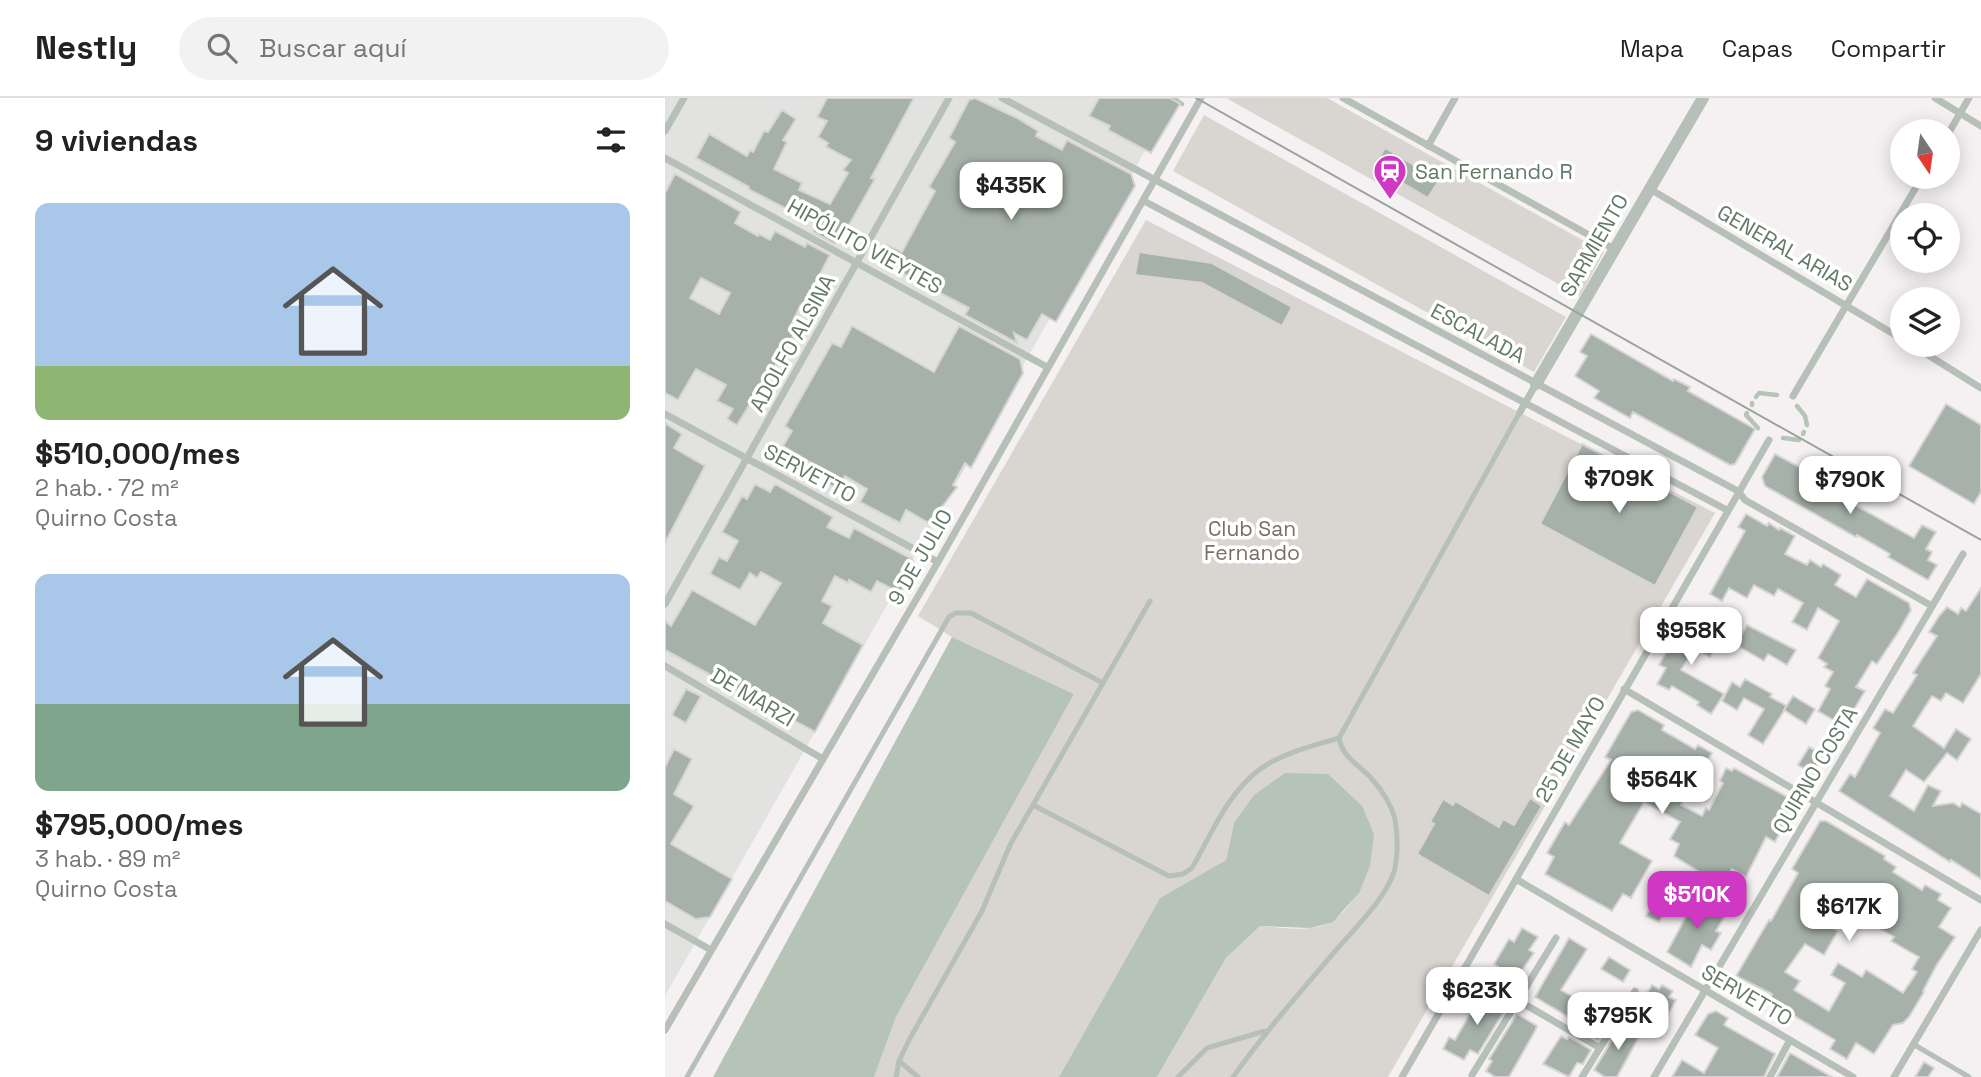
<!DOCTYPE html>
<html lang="es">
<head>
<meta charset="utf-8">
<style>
  :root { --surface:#fff; --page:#f2f2f2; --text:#222; --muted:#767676; --line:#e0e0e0; --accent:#ce38c3 }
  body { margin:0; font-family:"Space Grotesk",sans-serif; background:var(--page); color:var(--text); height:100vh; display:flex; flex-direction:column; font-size:26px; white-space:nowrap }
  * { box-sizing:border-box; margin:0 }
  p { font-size:23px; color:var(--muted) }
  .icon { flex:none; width:38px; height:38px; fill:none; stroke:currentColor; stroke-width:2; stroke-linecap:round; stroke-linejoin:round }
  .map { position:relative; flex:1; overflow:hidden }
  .panel { display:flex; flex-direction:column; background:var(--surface); width:665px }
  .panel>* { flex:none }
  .needle { width:46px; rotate:167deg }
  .fabs { position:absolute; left:1225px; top:21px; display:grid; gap:14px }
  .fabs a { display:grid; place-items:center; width:70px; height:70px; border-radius:50%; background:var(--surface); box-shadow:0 4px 18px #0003; font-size:35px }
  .price { position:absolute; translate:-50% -60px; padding:0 16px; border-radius:14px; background:#fff; color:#222; font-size:23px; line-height:46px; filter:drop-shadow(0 2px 4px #0008) }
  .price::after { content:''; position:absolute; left:50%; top:42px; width:21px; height:16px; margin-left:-10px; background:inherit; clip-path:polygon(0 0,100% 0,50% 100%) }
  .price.current { background:var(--accent); color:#fff }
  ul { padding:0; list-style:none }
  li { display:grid; align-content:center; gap:14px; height:371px; padding:0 35px }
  li span { display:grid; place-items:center; height:217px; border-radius:14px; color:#555 }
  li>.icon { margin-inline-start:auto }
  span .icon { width:126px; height:126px; fill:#fffc; stroke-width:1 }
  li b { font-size:30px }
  h2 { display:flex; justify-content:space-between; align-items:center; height:84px; padding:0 35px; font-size:30px }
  header { display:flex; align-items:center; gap:42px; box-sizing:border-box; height:98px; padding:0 35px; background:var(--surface); border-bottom:2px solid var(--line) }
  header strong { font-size:33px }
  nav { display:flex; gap:38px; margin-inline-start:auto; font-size:24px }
  .search { width:490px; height:63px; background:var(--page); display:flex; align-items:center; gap:18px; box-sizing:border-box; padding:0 24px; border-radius:38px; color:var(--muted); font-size:26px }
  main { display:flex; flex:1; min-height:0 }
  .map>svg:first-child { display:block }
  .built { fill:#e2e2e1 }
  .green { fill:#d9d5d1 }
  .water { fill:#b5c4b7 }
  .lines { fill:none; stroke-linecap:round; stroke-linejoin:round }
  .stream { stroke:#b5c4b7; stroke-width:4.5 }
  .building { fill:#a6b1a9; stroke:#d6d4d4; stroke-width:2; fill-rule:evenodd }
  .service { stroke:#b7bfb9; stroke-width:5 }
  .minor { stroke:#b7bfb9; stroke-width:7 }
  .tertiary { stroke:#b7bfb9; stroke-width:12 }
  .tram { stroke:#98a49c; stroke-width:2 }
  .labels { text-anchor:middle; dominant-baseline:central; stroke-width:7; stroke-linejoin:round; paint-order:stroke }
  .poi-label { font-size:21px; fill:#637a69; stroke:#fff; text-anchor:start }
  .street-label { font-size:21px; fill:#637a69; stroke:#fff }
  .park-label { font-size:21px; fill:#777065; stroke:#fff }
</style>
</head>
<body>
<header>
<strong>Nestly</strong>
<div class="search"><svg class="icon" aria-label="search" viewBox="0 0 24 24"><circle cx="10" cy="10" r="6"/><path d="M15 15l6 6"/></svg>Buscar aquí</div>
<nav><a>Mapa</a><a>Capas</a><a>Compartir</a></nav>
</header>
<main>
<section class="panel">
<h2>9 viviendas<svg class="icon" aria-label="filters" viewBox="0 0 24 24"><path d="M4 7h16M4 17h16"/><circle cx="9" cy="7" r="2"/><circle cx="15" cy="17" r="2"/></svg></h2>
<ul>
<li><span style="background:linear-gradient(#a9c7e8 75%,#8fb573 0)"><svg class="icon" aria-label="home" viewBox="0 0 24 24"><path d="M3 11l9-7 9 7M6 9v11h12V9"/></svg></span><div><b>$510,000/mes</b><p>2 hab. · 72 m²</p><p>Quirno Costa</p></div></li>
<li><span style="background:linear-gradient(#a9c7e8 60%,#7fa58c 0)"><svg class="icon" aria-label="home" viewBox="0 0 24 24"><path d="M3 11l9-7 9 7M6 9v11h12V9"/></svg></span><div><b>$795,000/mes</b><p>3 hab. · 89 m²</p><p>Quirno Costa</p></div></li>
</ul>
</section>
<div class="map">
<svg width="1316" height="979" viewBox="0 0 1316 979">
  <rect width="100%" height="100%" fill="#f5f1f2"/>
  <path class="built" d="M0 0H510L0 898Z"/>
  <g class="green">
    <path d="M561 0H662L939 154 915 198Z"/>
    <path d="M539 17 901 219 869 274 508 73Z"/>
    <path d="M481 122 1050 415 723 979H492L561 860 595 828C611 829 630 832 646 830 678 827 694 795 705 768L569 725 561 762 495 800 394 979H209L231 919 409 596 287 539 253 518Z"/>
  </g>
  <g class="water">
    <path d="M287 539 409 596 231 919 209 979H48Z"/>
    <path d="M620 675 663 676 697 708 709 736 705 768 694 795 668 824 646 830 595 828 561 860 492 979H394L495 800 561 762 569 725 589 697Z"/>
  </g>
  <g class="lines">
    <g class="stream">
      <path d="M508 0 517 6"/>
      <path d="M1091 299 1094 295 1112 297"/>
      <path d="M1087 307V305"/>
      <path d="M1132 308 1140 318 1142 327"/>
      <path d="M1082 315 1081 317 1093 330"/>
      <path d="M1138 336 1139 334"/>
      <path d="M1118 340 1134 342"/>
    </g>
  </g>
  <g class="building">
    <path d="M162 0H249L206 80 210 81 175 143 173 141 170 146 148 134 151 126 83 91 84 89 31 60 44 36 82 58 85 52 88 54 99 33 103 34 117 12 131 21 118 42 122 44 109 71 137 85 134 92 165 106 183 75 178 72 186 62 161 49 163 45 153 39 162 23 152 19Z"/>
    <path d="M310 0 352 20 373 33 371 38 397 52 402 42 466 76 470 88 391 224 377 216 362 242 349 235 352 245 300 217 304 210 214 163 223 147 237 154 270 93 264 89 290 44 284 40 304 2Z"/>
    <path d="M434 0H505L515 6 486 55 443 32 445 28 424 18Z"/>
    <path d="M720 50 774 82 763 100 709 68Z"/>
    <path d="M10 76 76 114 70 125 93 138 94 136 105 142 110 133 140 149 142 145 165 157 146 193 151 196 143 211 135 208 124 232 130 235 100 284 103 285 97 296 93 293 72 327 62 321 68 311 52 303 61 287 31 271 13 302 0 295V95ZM36 180 65 195 54 216 25 200Z"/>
    <path d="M474 154 547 165 627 209 617 228 537 185 470 177Z"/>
    <path d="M187 228 269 274 294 228 355 261 358 275 306 370 300 365 288 387 292 389 273 414 276 416 269 428 241 412 235 425 195 404 202 391 180 378 172 391 145 375 150 367 118 348 127 333 120 328 167 245 176 249Z"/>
    <path d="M926 236 1008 283 1009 281 1025 289 1023 293 1090 331 1070 366 1065 367 968 314 965 320 929 300 934 293 910 278 922 258 915 254Z"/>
    <path d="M1281 306 1316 327V394L1309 406 1244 368Z"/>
    <path d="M0 325 17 336 9 350 40 368 0 445Z"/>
    <path d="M917 346 1033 409 990 488 875 426Z"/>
    <path d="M1110 356 1164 385 1161 391 1249 440 1257 427 1271 434 1261 451 1267 454 1263 462 1272 467 1263 482 1223 459 1225 456 1208 446 1192 437 1191 439 1100 388 1097 379Z"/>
    <path d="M90 386 105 394 110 386 168 419 162 429 184 440 189 430 247 461 250 467 235 495 212 483 206 494 184 482 183 485 170 478 157 503 167 508 158 525 198 547 150 634 0 552V523L6 528 27 492 90 527 116 485 96 474 92 480 85 475 75 492 45 476 54 459 62 463 73 443 57 434 77 398 82 401Z"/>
    <path d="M1081 416 1102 428 1104 425 1114 432 1115 430 1130 438 1120 456 1142 467 1145 462 1156 469 1158 466 1176 477 1170 487 1191 499 1202 481 1244 505 1246 512 1234 533 1212 566 1207 563 1191 589 1200 593 1179 628 1153 613 1165 591 1160 588 1168 574 1159 569 1162 566 1153 560 1174 523 1153 510 1142 532 1127 524 1138 505 1113 491 1109 498 1089 487 1082 500 1064 490 1057 503 1045 496 1080 433 1073 429Z"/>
    <path d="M1316 490V576L1298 605 1281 595 1276 603 1267 598 1248 628 1279 650 1291 631 1306 641 1292 662 1282 655 1259 684 1241 672 1225 698 1249 713 1263 687 1276 693 1268 708 1288 705 1295 709 1297 705 1316 716V781L1286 762 1285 764 1174 693 1185 676 1190 679 1215 635 1208 630 1220 611 1228 615 1252 577 1248 575 1272 538 1264 534 1274 518 1282 509 1293 516 1296 510 1301 513Z"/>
    <path d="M1028 523 1056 539 1045 559 1029 550 1016 572 1059 596 1046 616 1032 607 1034 604 1007 588 1004 592 992 586 1001 570 994 567 1009 540 1017 544Z"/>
    <path d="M1082 527 1131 552 1122 567 1103 556 1099 563 1071 547Z"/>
    <path d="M1080 581 1107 596 1105 599 1122 608 1098 646 1083 637 1099 611 1079 600 1072 612 1057 603 1067 584 1075 589Z"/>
    <path d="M21 591 36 598 21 625 7 617Z"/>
    <path d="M1128 598 1150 611 1141 626 1119 612Z"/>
    <path d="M973 612 999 627 997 632 1030 651 1033 647 1047 655 1016 707 1037 718 1041 710 1044 712 1058 685 1055 683 1061 670 1067 673 1069 670 1128 702 1130 707 1110 744 1101 739 1081 779 1067 771 1057 788 1009 758 1014 746 1005 741 1015 724 979 704 955 745 987 763 966 800 958 796 947 813 880 776 889 759 882 755 900 724 904 727 946 662 940 659 966 614Z"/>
    <path d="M1144 649 1159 657 1148 676 1133 667Z"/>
    <path d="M9 651 27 661 9 696 29 708 6 746 67 781 45 819 31 821 0 803V669Z"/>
    <path d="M865 700 877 708 824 798 752 756 769 726 765 724 778 701 788 707 790 703 834 729 838 721 849 727Z"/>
    <path d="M1155 723H1161L1220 758 1219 761 1231 769 1228 774 1257 792 1260 787 1276 796 1273 802 1286 810 1274 829 1290 839 1271 868 1258 893 1259 894 1244 919 1238 925 1228 927 1209 956 1191 945 1182 961 1165 951 1170 942 1104 903 1107 896 1071 878 1104 822 1106 823 1133 775 1127 771ZM1180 803 1217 825 1214 830 1229 839 1226 843 1254 859 1247 871 1252 874 1238 895 1201 872 1197 879 1173 865 1166 877 1180 885 1164 913 1129 892 1135 883 1120 874 1140 846 1159 857 1173 833 1164 828Z"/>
    <path d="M1030 798 1061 816 1051 833 1056 835 1046 852 1037 847 1026 869 1002 854 1022 817 1020 816Z"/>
    <path d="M989 802 1003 809 994 824 981 818Z"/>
    <path d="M857 830 873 839 864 852 869 855 851 881 829 866 844 841 849 844Z"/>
    <path d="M904 840 922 851 896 892 946 921 933 942 910 928 905 923V920L870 899Z"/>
    <path d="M944 859 965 872 958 884 936 871Z"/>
    <path d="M987 887 994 891 997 887 1008 893 1004 899 1011 902 999 924 981 914 984 910 976 906Z"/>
    <path d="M818 893 843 907H836L841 910 813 956 805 952 799 962 778 951 784 939 790 942Z"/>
    <path d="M1051 913 1063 920 1059 927 1110 956 1099 979H1007L1017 962 1039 975 1053 950 1030 937 1043 916Z"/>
    <path d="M852 916 872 928 870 933 844 979H830L821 973 827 963 824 961Z"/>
    <path d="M958 924 976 935 952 979H940L929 972Z"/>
    <path d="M896 938 902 941 904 939 926 952 918 966 912 965 904 979 878 966Z"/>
    <path d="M1125 955 1167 979H1112Z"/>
    <path d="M1259 964 1269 970 1263 979H1250Z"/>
  </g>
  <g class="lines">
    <g class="service">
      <path d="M368 707 504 778 518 776 527 770C546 737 562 696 594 672 616 655 648 648 674 640"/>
      <path d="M1248 946 1304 979"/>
      <path d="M22 979 284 519 291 515H306L438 585"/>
      <path d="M231 979 234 963"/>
      <path d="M253 979 234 963 244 942 317 813 345 747 485 503"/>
      <path d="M513 979 542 950 600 933"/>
      <path d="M568 979C600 934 636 893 672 851 690 830 720 801 729 774 733 759 733 737 730 721 726 706 717 692 706 680 694 667 677 659 674 640L855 314"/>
    </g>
    <g class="minor">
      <path d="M337 0 1073 393 1080 402 1267 508"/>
      <path d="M678 0 949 151"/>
      <path d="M1270 0 1316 28"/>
      <path d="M0 33 19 0"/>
      <path d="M1283 36 1304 0"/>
      <path d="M763 48 790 0"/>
      <path d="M0 60 382 269"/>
      <path d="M985 91 1237 241"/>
      <path d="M479 103 1062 412"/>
      <path d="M1247 247 1316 290"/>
      <path d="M1128 298 1257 79"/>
      <path d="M855 314 871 286"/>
      <path d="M0 316 273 464"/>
      <path d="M0 506 284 0"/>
      <path d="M0 568 158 661"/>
      <path d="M959 591 1316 802"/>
      <path d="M851 781 1188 979"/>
      <path d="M0 826 46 852"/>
      <path d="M799 871 935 950"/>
      <path d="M0 932 273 464 536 0"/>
      <path d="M807 977 891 840"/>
      <path d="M737 979 1104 342"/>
      <path d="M917 979 970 893"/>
      <path d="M989 979 1298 456"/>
      <path d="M1105 979 1125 942"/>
      <path d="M1229 979 1316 832"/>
    </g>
    <path class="tertiary" d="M871 286 1038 0"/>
    <path class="tram" d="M531 0 1316 442"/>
  </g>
  <defs>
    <symbol id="station-pin" viewBox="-11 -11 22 30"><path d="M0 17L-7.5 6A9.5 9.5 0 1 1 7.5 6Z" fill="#ce38c3" stroke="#fff"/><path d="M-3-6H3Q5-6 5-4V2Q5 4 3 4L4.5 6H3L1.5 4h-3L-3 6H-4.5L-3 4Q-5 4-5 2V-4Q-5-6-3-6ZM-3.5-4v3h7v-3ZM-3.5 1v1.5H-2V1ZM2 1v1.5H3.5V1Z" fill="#fff"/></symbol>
  </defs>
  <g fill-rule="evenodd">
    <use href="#station-pin" x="706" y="54" width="38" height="52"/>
  </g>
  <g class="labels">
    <g class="poi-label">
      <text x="750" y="73">San Fernando R</text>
    </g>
    <g class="street-label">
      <text transform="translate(929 147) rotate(-60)">SARMIENTO</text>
      <text transform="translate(200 148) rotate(29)">HIPÓLITO VIEYTES</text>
      <text transform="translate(1120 150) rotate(30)">GENERAL ARIAS</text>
      <text transform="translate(813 235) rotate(28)">ESCALADA</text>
      <text transform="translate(127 245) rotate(-61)">ADOLFO ALSINA</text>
      <text transform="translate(145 375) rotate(28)">SERVETTO</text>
      <text transform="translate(255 459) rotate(-60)">9 DE JULIO</text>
      <text transform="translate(88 599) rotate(31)">DE MARZI</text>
      <text transform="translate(905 651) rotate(-60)">25 DE MAYO</text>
      <text transform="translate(1150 672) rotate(-59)">QUIRNO COSTA</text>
      <text transform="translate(1082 897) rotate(30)">SERVETTO</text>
    </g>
    <g class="park-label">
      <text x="587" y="430">Club San<tspan x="587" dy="24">Fernando</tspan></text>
    </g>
  </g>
</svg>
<div class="fabs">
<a><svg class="needle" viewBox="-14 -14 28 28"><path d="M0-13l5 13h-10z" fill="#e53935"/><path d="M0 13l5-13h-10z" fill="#767676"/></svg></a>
<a><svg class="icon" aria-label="locate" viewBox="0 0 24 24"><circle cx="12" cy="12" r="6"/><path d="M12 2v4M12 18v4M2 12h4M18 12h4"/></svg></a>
<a><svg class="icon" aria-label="layers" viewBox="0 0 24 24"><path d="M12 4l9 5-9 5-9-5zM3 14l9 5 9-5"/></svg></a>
</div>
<b class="price" style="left:346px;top:124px">$435K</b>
<b class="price" style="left:954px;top:417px">$709K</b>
<b class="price" style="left:1185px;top:418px">$790K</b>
<b class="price" style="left:1026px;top:569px">$958K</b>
<b class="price" style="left:997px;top:718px">$564K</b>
<b class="price current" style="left:1032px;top:833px">$510K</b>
<b class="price" style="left:1184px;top:845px">$617K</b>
<b class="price" style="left:812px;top:929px">$623K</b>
<b class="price" style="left:953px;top:954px">$795K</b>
</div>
</main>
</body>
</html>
